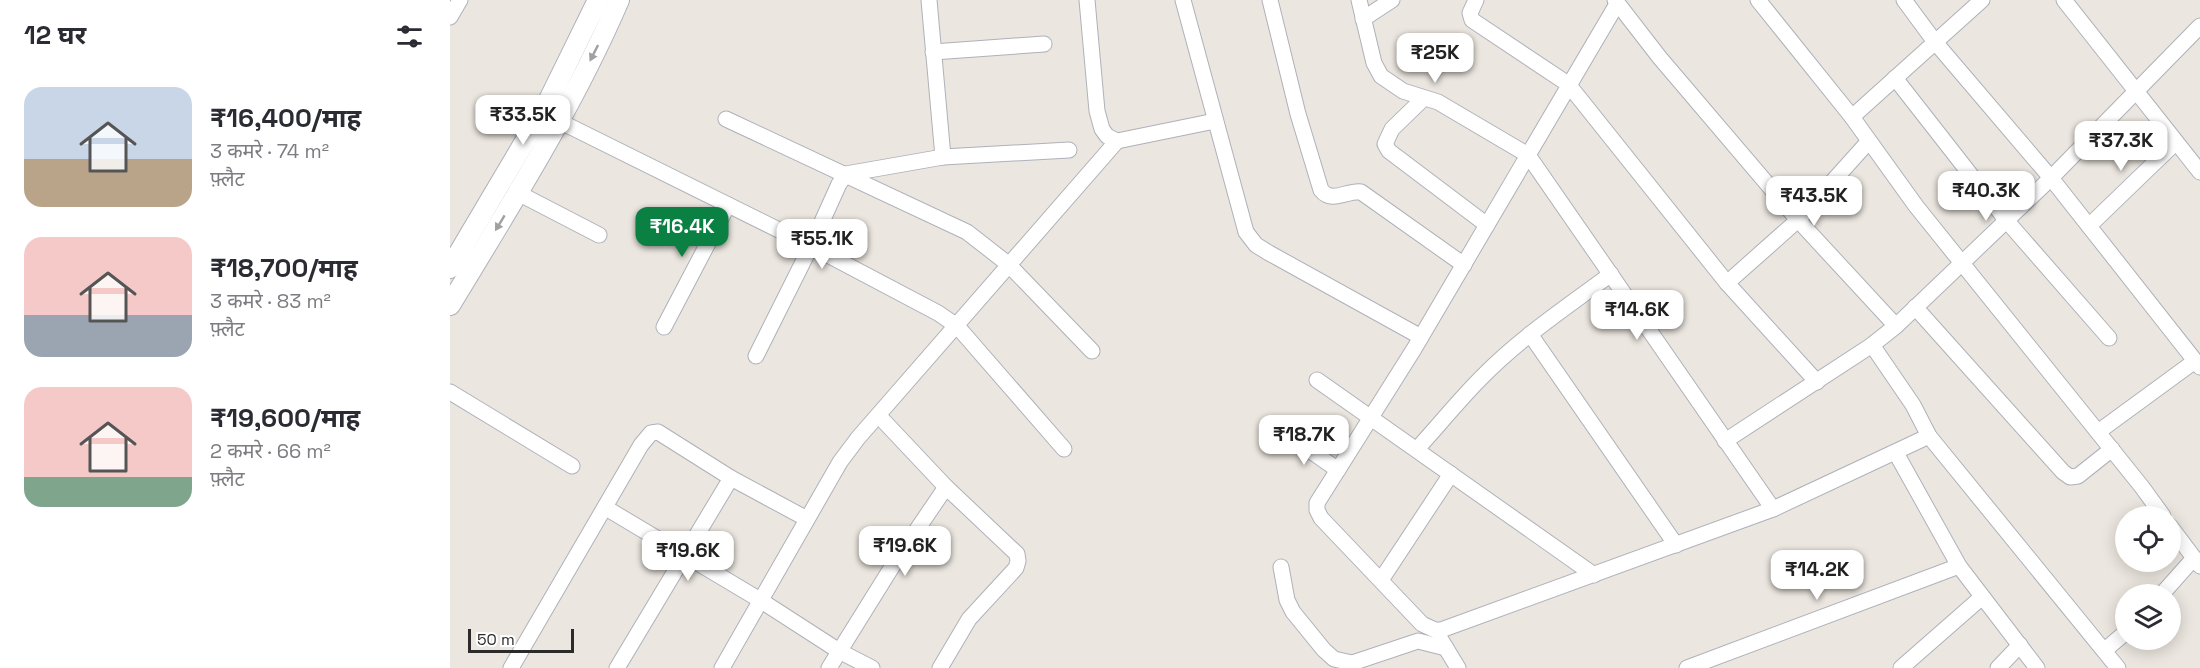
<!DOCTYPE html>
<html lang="hi">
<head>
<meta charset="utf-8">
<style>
  :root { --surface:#fff; --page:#f2f2f3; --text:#2b2b33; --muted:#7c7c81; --accent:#0b8043 }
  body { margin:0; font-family:"Space Grotesk","Noto Sans Devanagari",sans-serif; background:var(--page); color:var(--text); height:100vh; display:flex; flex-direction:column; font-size:22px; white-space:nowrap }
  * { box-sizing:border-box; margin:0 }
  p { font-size:20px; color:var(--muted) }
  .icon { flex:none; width:33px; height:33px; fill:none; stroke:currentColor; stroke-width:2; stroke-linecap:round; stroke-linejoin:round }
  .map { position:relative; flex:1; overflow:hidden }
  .panel { display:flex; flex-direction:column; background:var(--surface); width:450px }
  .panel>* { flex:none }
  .fabs { position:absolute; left:1665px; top:506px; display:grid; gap:12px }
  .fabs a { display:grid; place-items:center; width:66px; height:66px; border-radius:50%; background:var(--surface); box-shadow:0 3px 15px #0003; font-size:30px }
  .scale { position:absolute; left:18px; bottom:15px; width:106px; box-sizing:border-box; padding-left:6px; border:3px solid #2b2b2b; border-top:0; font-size:16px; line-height:21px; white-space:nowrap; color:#2b2b2b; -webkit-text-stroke:4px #fff; paint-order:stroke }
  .price { position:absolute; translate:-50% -51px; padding:0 14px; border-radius:12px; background:#fff; color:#222; font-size:20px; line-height:39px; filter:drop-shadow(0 2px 3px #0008) }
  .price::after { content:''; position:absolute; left:50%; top:36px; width:18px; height:14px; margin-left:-9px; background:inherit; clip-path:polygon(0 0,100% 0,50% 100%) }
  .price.active { background:var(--accent); color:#fff }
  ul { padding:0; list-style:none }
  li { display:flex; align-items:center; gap:18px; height:150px; padding:0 24px }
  li span { display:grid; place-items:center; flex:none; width:168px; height:120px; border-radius:18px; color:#555 }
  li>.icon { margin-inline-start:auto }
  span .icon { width:72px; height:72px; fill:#fffc; stroke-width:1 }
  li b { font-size:26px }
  h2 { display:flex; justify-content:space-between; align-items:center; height:72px; padding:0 24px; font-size:26px }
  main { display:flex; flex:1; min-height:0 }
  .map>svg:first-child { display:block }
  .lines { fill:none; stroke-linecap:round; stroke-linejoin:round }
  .minor-casing { stroke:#afb1ba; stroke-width:17 }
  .tertiary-casing { stroke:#afb1ba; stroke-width:22 }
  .minor { stroke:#fff; stroke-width:15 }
  .tertiary { stroke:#fff; stroke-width:20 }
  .oneway { fill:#a0a0a0 }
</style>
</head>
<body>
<main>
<section class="panel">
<h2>12 घर<svg class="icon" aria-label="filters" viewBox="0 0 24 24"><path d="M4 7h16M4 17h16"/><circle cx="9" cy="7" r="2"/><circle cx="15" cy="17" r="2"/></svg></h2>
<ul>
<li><span style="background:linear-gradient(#c9d6e8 60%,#b9a48a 0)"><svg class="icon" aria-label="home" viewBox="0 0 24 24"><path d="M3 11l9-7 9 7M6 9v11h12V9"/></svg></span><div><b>₹16,400/माह</b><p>3 कमरे · 74 m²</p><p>फ़्लैट</p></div></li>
<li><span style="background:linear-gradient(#f6c9c9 65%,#9aa5b1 0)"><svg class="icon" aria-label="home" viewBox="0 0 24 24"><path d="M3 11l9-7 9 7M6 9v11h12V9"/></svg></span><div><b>₹18,700/माह</b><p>3 कमरे · 83 m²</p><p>फ़्लैट</p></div></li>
<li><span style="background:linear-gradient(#f6c9c9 75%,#7fa58c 0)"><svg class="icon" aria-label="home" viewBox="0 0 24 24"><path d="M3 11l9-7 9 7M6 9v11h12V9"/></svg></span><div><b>₹19,600/माह</b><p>2 कमरे · 66 m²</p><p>फ़्लैट</p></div></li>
</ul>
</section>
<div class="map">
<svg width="1750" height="668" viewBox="0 0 1750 668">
  <rect width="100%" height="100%" fill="#ebe6df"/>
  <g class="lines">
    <defs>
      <g id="minor">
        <path d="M479 0 493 157"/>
        <path d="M637 0 647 111 652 129 657 136 667 141 765 121"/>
        <path d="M733 0 796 232 806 245 819 253 971 337"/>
        <path d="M820 0 848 114 871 190C882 204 897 190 911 192L1014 265"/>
        <path d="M909 0 924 63 931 76 953 91 988 102 1078 155 1323 509"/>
        <path d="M1026 0 1020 13 1022 20 1118 84 1277 283 1367 382"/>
        <path d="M1165 0 1210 58 1348 220 1446 326"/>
        <path d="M1308 0 1402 117 1466 206 1692 487 1713 516"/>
        <path d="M1454 0 1485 42 1601 178 1750 367"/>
        <path d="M1614 0 1750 172"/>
        <path d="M1167 4 964 349 867 503V510L871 518 972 624 985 630H991L1323 509 1479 436"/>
        <path d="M0 17 10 0"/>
        <path d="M913 19 942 0"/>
        <path d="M483 52 594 44"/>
        <path d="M1445 78 1556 220 1659 338"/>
        <path d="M974 98 942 129 935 144 939 151 1037 225"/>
        <path d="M1402 117 1532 0"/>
        <path d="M276 119 517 232 558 264 642 351"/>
        <path d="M109 121 361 246 488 313 507 326 614 449"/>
        <path d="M68 193 149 235"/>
        <path d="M1639 226 1726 142"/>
        <path d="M1277 283 1348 220 1419 141"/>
        <path d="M1465 307 1613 472 1620 477 1628 476 1662 449"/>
        <path d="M214 327 278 205"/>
        <path d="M1080 334 1226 545"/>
        <path d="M1422 345 1463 405 1479 436 1668 668"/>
        <path d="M306 356 361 246 389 184 396 174 493 157 619 150"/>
        <path d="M867 380 1144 575"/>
        <path d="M0 392 122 466"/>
        <path d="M429 416 496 487 567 554 568 561 566 568 519 619 490 668"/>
        <path d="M1648 432 1745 361"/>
        <path d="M838 435 888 470"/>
        <path d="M1275 441 1422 345 1446 326 1601 178 1750 26"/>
        <path d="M967 449C989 425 1009 400 1032 377 1070 338 1117 307 1161 274"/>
        <path d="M1446 453 1509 566 1587 668"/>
        <path d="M156 508 310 600 389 651 422 668"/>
        <path d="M1720 526 1750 566"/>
        <path d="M831 567 837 600 843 612 874 650 884 659 902 663 968 641 996 648"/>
        <path d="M931 580 1001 474"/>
        <path d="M1712 594 1744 558"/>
        <path d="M991 640 1008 668"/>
        <path d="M1655 650 1676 632"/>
        <path d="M61 668 191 445 201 433 208 432 281 478 357 519"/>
        <path d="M167 668 281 478"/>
        <path d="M272 668 390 462 408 438 667 141"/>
        <path d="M379 668 445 562 496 487"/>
        <path d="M1237 668 1509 566"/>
        <path d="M1451 668 1532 597"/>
        <path d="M1548 668 1570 645"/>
      </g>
      <g id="tertiary">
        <path d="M0 268 96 106 148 0"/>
        <path d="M0 305C60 206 123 107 169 0"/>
      </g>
    </defs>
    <use href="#minor" class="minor-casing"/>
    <use href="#tertiary" class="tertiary-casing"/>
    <use href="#minor" class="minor"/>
    <use href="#tertiary" class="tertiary"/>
  </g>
  <defs><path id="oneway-solid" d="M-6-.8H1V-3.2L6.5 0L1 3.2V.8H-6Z" transform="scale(1.5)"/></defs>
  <g class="oneway">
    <use href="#oneway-solid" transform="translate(144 53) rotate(117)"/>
    <use href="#oneway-solid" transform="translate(50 223) rotate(121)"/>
  </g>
</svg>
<div class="fabs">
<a><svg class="icon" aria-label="locate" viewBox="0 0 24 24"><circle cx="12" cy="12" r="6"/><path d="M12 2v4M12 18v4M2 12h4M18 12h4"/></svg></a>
<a><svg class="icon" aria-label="layers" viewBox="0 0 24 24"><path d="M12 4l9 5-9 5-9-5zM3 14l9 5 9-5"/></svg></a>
</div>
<div class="scale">50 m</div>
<b class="price" style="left:985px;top:84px">₹25K</b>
<b class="price" style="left:73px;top:146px">₹33.5K</b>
<b class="price" style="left:1671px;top:172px">₹37.3K</b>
<b class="price" style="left:1536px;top:222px">₹40.3K</b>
<b class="price" style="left:1364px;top:227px">₹43.5K</b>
<b class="price active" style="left:232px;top:258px">₹16.4K</b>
<b class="price" style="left:372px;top:270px">₹55.1K</b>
<b class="price" style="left:1187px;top:341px">₹14.6K</b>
<b class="price" style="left:854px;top:466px">₹18.7K</b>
<b class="price" style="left:455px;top:577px">₹19.6K</b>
<b class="price" style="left:238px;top:582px">₹19.6K</b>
<b class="price" style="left:1367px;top:601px">₹14.2K</b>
</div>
</main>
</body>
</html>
